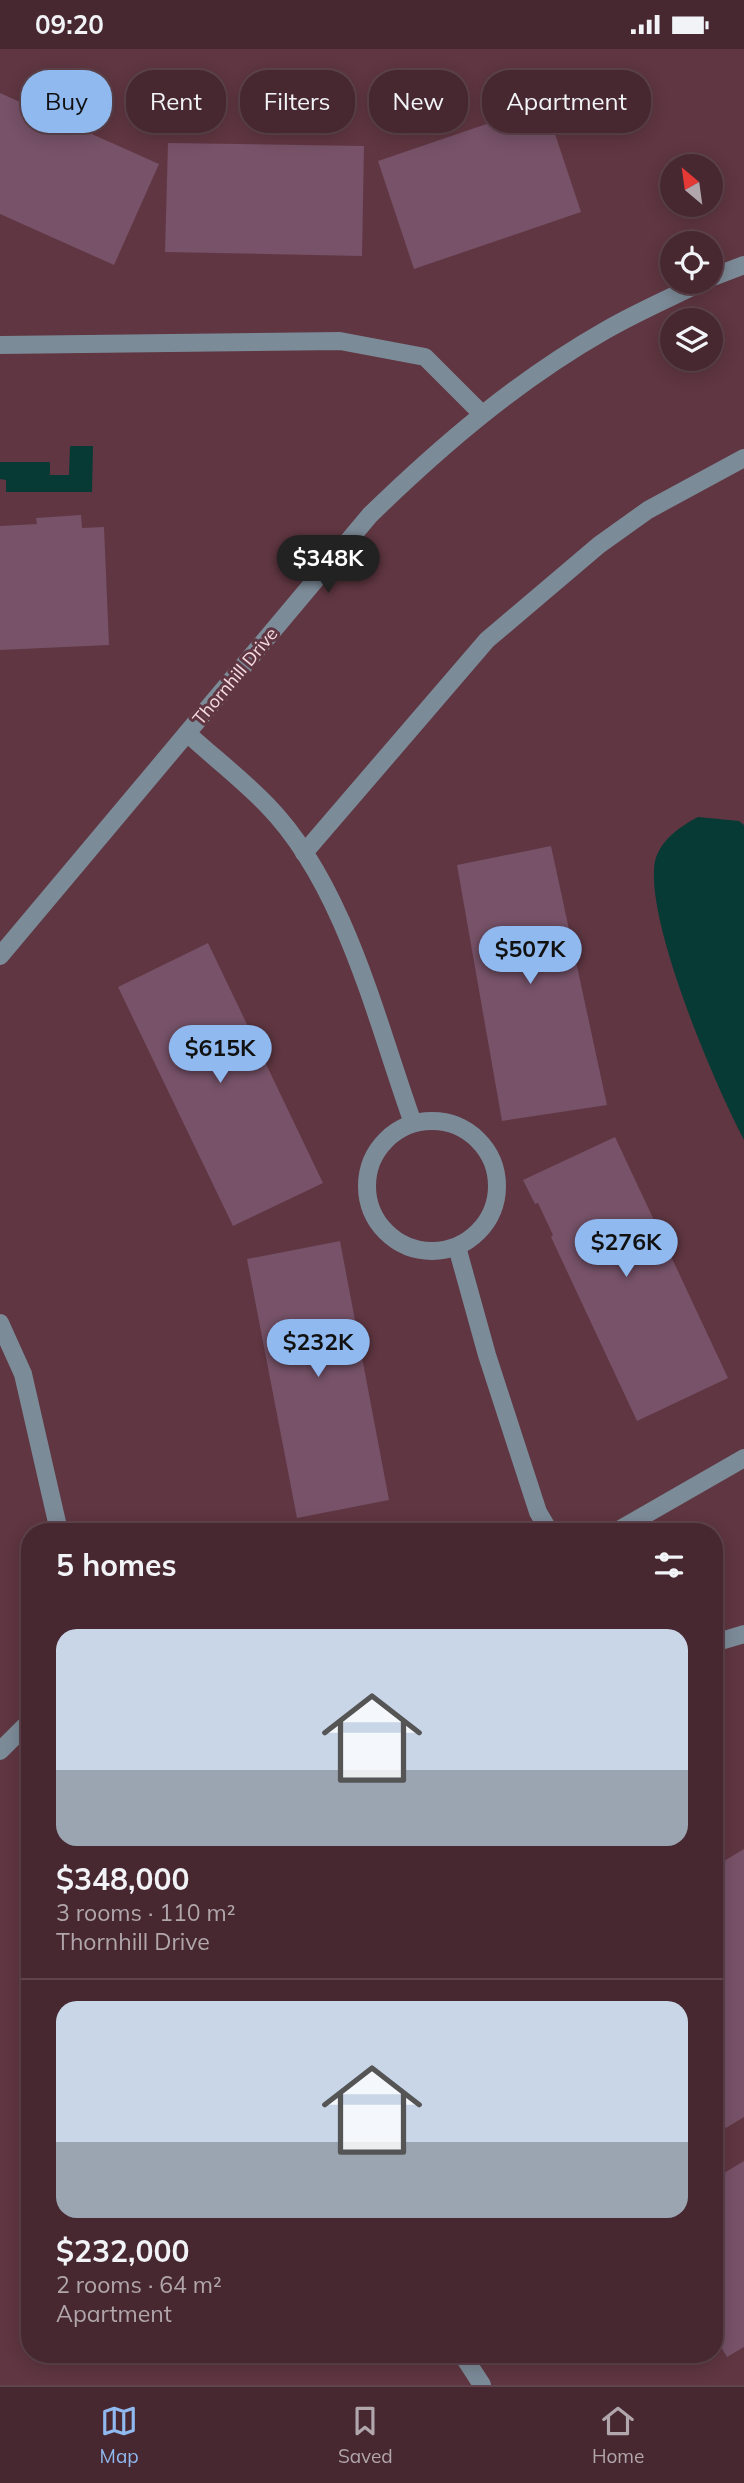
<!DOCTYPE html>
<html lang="en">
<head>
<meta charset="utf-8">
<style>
  :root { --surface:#472831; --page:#51343d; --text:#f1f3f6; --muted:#b0a6ab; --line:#5f444d; --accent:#90b9f0 }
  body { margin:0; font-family:Mulish,sans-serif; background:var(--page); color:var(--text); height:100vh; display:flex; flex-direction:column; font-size:26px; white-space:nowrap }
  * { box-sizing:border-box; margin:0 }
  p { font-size:23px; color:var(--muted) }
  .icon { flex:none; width:38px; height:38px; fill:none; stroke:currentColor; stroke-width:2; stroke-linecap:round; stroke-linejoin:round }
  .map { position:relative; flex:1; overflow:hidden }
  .details { position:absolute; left:21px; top:1474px; width:702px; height:840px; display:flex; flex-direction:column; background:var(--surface); border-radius:28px; box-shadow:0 4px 18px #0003,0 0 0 2px var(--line) }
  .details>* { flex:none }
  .top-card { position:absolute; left:21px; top:21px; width:704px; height:63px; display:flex; gap:14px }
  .needle { width:46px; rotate:331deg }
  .tools { position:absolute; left:660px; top:105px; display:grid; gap:14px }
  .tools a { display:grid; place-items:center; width:63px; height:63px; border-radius:50%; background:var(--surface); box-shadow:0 4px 18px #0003,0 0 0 2px var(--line); font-size:35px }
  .price { position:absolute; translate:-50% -60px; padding:0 16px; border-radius:24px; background:var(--accent); color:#111; font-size:23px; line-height:46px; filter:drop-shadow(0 2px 4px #0008) }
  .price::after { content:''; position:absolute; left:50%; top:42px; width:21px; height:16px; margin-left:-10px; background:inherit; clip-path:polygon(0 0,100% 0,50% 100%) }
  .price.current { background:#222; color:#fff }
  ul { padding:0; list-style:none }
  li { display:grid; align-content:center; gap:14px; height:371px; padding:0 35px }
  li+li { border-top:2px solid var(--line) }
  li span { display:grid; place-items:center; height:217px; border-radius:21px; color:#555 }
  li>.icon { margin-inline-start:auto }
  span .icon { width:126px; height:126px; fill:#fffc; stroke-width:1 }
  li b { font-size:30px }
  h2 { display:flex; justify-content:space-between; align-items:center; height:84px; padding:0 35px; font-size:30px }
  .chip { padding:0 24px; border-radius:28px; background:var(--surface); box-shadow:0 4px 18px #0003,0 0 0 2px var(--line); font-size:24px; line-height:63px }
  .chip.current { background:var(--accent); color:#111 }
  .status { display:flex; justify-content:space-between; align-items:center; height:49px; padding:0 35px; background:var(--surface); direction:ltr }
  .status svg { height:19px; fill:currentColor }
  .tab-bar { display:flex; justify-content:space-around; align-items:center; height:98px; border-top:2px solid var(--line); background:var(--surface); font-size:19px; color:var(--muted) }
  .tab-bar a { display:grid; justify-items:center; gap:4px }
  .tab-bar .current { color:var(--accent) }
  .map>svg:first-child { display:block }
  .water { fill:#073a34 }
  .building { fill:#775268 }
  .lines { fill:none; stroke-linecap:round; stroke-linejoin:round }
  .minor { stroke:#7c8b98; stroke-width:18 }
  .labels { text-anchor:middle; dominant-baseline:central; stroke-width:6; stroke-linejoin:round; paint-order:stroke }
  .street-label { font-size:18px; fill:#f5dbe1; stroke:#5f3641 }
</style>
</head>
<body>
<div class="status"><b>09:20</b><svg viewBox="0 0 49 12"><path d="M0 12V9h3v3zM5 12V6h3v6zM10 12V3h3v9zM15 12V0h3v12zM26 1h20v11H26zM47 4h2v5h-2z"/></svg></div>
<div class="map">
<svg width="744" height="2336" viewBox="0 0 744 2336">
  <rect width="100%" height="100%" fill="#5f3641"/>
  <g class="water">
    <path d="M70 397H93L92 443H6V431L0 430V413H50V426H69Z"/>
    <path d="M698 768 739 772 744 776V1091C715 1036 644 871 655 812 660 791 681 777 698 768Z"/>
  </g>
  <g class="building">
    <path d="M0 44 159 115 114 216 0 165Z"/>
    <path d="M545 55 581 163 414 220 378 112Z"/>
    <path d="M168 94 364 97 362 207 165 203Z"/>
    <path d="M81 466 82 479 104 478 109 596 0 601V477L37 475 36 469Z"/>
    <path d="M551 797 607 1056 502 1072 457 816Z"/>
    <path d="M208 894 323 1134 233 1177 118 938Z"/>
    <path d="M615 1088 728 1329 637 1372 551 1188 553 1186 538 1154 535 1155 523 1131Z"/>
    <path d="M340 1192 389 1451 297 1469 247 1210Z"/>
    <path d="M744 1800V2068L726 2079 714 2059V1818Z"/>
    <path d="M744 2112V2298L727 2308 714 2286V2130Z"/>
    <path d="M519 2305H535L523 2312Z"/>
  </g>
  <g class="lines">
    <g class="minor">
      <path d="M710 229 744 216"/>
      <path d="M0 296 340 292 425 308 482 365"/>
      <path d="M187 684C213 708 242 730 267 756 345 836 376 971 413 1074"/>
      <path d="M304 804 487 591 599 496 648 461 744 409"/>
      <path d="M0 907 370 466C442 396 518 331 606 281 637 263 670 249 702 233"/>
      <circle cx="432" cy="1137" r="65"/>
      <path d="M457 1198 487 1306 538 1463 549 1482"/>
      <path d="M0 1274 23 1325 59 1482"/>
      <path d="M617 1482 744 1409"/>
      <path d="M714 1594 744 1585"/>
      <path d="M0 1702 30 1672"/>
      <path d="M462 2305 482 2336"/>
    </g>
  </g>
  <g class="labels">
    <g class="street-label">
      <text transform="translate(235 627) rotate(-50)">Thornhill Drive</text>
    </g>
  </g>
</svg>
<div class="tools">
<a><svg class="needle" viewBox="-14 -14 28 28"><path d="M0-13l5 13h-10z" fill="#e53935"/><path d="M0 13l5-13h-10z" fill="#b0a6ab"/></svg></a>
<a><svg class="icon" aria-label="locate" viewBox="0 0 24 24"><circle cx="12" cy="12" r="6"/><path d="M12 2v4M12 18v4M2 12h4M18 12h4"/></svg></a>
<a><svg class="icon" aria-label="layers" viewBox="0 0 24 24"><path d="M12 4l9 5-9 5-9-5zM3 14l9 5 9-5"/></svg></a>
</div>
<b class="price current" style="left:328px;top:546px">$348K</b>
<b class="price" style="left:530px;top:937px">$507K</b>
<b class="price" style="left:220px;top:1036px">$615K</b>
<b class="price" style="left:626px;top:1230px">$276K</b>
<b class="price" style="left:318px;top:1330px">$232K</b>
<div class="top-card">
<a class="chip current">Buy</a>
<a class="chip">Rent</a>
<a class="chip">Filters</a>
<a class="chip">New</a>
<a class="chip">Apartment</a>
</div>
<section class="details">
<h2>5 homes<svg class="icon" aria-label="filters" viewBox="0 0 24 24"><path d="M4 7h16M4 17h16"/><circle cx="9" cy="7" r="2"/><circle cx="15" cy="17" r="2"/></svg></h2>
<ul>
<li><span style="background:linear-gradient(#c9d6e8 65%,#9aa5b1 0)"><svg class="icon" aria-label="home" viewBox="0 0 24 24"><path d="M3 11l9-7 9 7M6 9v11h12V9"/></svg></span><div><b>$348,000</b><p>3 rooms · 110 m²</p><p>Thornhill Drive</p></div></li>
<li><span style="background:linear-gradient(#c9d6e8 65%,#9aa5b1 0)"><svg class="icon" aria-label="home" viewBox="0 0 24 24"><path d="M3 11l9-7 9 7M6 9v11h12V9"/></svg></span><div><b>$232,000</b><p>2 rooms · 64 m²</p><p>Apartment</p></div></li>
</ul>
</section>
</div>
<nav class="tab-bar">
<a class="current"><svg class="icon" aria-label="map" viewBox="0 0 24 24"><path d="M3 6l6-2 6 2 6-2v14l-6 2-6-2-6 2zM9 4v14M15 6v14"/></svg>Map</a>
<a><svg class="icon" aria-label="saved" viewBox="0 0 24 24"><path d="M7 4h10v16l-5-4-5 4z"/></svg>Saved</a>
<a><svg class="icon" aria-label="home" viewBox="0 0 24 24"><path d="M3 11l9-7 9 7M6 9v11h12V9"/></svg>Home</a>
</nav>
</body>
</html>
